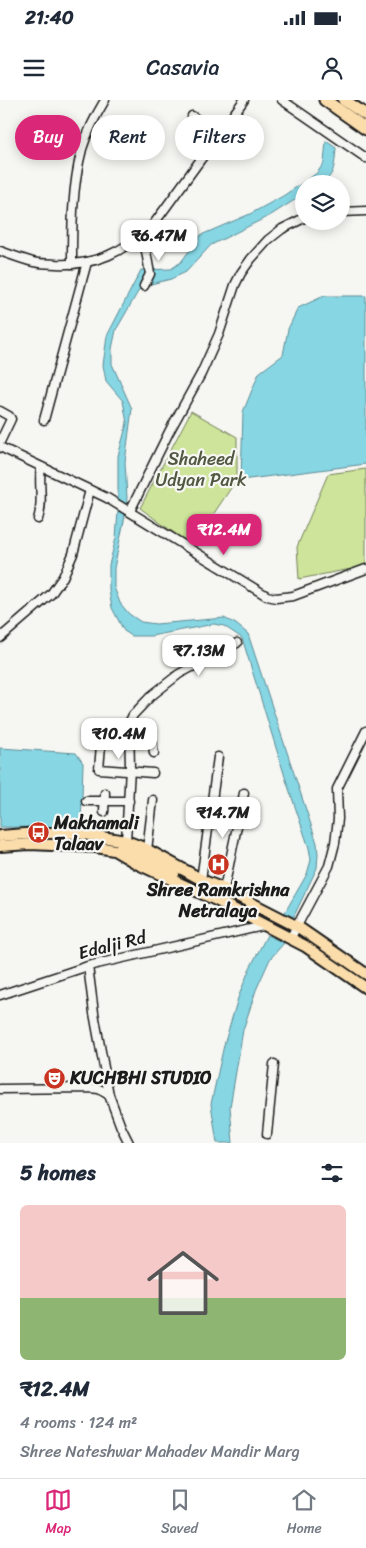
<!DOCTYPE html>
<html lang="en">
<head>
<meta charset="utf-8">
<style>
  :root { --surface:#fff; --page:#f2f2f3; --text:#1f2937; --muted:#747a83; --line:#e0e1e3; --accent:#db2777 }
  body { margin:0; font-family:Sriracha,sans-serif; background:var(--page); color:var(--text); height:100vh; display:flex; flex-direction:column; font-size:19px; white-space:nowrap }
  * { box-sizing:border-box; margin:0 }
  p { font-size:16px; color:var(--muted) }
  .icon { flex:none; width:28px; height:28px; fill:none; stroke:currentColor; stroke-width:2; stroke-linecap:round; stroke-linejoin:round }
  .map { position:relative; height:1043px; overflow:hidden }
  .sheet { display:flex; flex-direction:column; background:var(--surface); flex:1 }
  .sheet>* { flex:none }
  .guide { position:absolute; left:15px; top:15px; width:336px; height:45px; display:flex; gap:10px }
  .buttons { position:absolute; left:295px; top:75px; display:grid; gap:10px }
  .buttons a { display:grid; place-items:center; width:55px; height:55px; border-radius:50%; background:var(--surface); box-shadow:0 2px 12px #0003; font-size:25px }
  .price { position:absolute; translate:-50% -42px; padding:0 11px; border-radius:10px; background:#fff; color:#222; font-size:16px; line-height:32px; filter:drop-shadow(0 1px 2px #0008) }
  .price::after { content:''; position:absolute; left:50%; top:30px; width:15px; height:11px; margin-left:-8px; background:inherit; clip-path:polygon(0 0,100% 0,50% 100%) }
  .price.active { background:var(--accent); color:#fff }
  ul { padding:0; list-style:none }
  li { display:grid; align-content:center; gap:10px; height:265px; padding:0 20px }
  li+li { border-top:1px solid var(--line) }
  li span { display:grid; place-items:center; height:155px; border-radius:8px; color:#555 }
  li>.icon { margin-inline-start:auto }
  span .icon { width:90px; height:90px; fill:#fffc; stroke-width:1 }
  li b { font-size:21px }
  h2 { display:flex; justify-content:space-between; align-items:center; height:60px; padding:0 20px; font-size:21px }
  .tag { padding:0 18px; border-radius:22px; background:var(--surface); box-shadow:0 2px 12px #0003; font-size:18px; line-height:45px }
  .tag.active { background:var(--accent); color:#fff }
  .status { display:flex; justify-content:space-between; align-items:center; height:35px; padding:0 25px; background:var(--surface); direction:ltr }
  .status svg { height:14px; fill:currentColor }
  header { display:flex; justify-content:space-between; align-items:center; height:65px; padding:0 20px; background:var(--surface); font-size:22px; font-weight:600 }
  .tab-bar { display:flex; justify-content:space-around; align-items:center; height:70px; border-top:1px solid var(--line); background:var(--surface); font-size:14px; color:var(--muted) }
  .tab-bar a { display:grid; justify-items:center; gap:2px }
  .tab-bar .active { color:var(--accent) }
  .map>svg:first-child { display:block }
  .green { fill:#cde49a; stroke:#74805b }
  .water { fill:#87d6e4; stroke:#5c8c94 }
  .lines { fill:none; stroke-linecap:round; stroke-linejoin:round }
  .minor-casing { stroke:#1c1c1c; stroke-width:11 }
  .major-casing { stroke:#1c1c1c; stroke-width:14 }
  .highway-casing { stroke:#1c1c1c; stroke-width:15 }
  .minor { stroke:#f6f6f2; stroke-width:8 }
  .major { stroke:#fbddab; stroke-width:10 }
  .highway { stroke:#fbddab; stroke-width:11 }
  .labels { text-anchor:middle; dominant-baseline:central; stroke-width:4.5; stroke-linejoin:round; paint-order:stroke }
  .park-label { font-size:18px; fill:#515842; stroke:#f6f6f2 }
  .poi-label { font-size:18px; font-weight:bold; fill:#1c1c1c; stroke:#f6f6f2; text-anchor:start }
  .street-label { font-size:18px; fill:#1c1c1c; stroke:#f6f6f2 }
</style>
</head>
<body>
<div class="status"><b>21:40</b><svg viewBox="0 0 49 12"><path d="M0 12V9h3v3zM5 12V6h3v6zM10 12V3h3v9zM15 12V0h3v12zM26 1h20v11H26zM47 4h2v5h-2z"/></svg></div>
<header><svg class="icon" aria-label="menu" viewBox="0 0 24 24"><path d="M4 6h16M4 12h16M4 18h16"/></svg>Casavia<svg class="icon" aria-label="person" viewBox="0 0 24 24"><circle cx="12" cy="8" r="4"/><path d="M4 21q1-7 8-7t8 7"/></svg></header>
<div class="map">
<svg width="366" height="1043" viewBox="0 0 366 1043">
  <rect width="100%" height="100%" fill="#f6f6f2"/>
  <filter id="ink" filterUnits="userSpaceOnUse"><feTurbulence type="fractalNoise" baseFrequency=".02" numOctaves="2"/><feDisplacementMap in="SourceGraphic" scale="10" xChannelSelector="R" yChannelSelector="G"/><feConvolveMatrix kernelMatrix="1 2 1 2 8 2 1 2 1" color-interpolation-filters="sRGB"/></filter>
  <g filter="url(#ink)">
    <g class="green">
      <path d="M191 311 237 337V379L192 446 140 408Z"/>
      <path d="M366 369V466L299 479 297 447 328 374Z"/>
    </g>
    <g class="water">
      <path d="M326 41 336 48C334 74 333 84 304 84V94L271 115 211 145 186 172 171 179 143 186 139 190 116 230 112 249V264L132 309 125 362 127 398 125 416 114 468V487L120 503 129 514 141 522 156 524 224 518 236 524 248 534 317 743 318 754 317 768 293 818 284 814 307 774 311 760 309 748 286 680 242 538 224 526 214 524 151 536H132L124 531 112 508 109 490V465L116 438 118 411V356L127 323 123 301 106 281 103 265 107 236 141 170 171 169 181 162 201 135 250 114 283 96 304 82 317 73 324 63Z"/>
      <path d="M324 196H366V364L241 380 243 312 259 273 283 255 288 229 298 208Z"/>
      <path d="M0 648 76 653 83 663 81 728 0 727Z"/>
      <path d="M267 835 284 843 270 859 256 890 243 930 230 1007 233 1043H217L211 1004 224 945 238 898 249 870Z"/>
    </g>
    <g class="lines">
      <defs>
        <g id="minor">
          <path d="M282 0 366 58"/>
          <path d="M192 16 219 35"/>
          <path d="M341 112 366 111"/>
          <path d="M143 134 150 174 144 186"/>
          <path d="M0 151C11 155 22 159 33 162 40 164 48 163 56 164 96 166 123 152 153 125L244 0"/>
          <path d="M72 164C72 126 72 87 82 49 87 33 96 15 105 0"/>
          <path d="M0 311 9 316 11 319 0 342"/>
          <path d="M44 320 87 162"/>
          <path d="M0 347 107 398 267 496 276 498 293 496 366 469"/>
          <path d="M130 411 169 332 201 274 219 234 235 185 241 173 251 159 268 140 282 129 304 118"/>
          <path d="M38 419C44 402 38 384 41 367"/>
          <path d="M0 538 51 494 63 477 73 454 90 390"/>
          <path d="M102 633 99 669 153 673"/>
          <path d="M129 639 149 638 152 640 154 653"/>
          <path d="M86 701H129"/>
          <path d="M104 712 105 693"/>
          <path d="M126 741 130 668 129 623 133 615 151 596 179 574 237 543"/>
          <path d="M147 750 153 700"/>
          <path d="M201 780 218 657"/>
          <path d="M224 789 244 693"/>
          <path d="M290 839 329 766 335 743 338 719 337 689 366 631"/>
          <path d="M88 866 94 913 109 995 121 1027 129 1043"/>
          <path d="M0 895 88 866 263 826"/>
          <path d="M0 989 88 988 99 989 109 995"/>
          <path d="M267 1034 274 964"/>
        </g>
        <g id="major">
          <path d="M0 736 38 733H77L126 741 144 748 206 782 224 789 298 827 366 874"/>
          <path d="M0 746 30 744 96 747 114 750 138 764 218 801 305 846 366 888"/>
          <path d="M120 748 138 754 174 774"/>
        </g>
        <g id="highway">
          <path d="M325 0 366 29"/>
          <path d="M344 0 366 15"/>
        </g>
      </defs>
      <use href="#minor" class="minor-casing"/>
      <use href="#major" class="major-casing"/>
      <use href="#highway" class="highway-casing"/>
      <use href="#minor" class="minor"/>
      <use href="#major" class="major"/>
      <use href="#highway" class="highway"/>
    </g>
  </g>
  <defs>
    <symbol id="bus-disc" viewBox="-11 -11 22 22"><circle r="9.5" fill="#c8321e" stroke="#f6f6f2"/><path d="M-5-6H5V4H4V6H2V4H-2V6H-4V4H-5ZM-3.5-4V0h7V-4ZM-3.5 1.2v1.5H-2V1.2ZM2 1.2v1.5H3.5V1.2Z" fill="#fff"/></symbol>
    <symbol id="hospital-disc" viewBox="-11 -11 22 22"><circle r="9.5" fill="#c8321e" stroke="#f6f6f2"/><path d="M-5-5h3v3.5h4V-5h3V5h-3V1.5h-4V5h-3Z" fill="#fff"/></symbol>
    <symbol id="theatre-disc" viewBox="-11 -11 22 22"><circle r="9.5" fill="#c8321e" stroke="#f6f6f2"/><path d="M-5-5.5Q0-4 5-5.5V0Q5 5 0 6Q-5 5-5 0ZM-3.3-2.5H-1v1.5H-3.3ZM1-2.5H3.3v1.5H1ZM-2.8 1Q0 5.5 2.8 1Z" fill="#fff"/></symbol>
  </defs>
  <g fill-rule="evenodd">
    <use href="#bus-disc" x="26" y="720" width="25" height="25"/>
    <use href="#hospital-disc" x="206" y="752" width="25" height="25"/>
    <use href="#theatre-disc" x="42" y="966" width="25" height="25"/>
  </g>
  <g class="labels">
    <g class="park-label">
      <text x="201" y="359">Shaheed<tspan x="201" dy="21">Udyan Park</tspan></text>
    </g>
    <g class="poi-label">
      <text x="54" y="723">Makhamali<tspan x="54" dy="21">Talaav</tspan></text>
      <text x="218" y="790" text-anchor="middle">Shree Ramkrishna<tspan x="218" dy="21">Netralaya</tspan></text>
      <text x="70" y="978">KUCHBHI STUDIO</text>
    </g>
    <g class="street-label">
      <text transform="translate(112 845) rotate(-14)">Edalji Rd</text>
    </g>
  </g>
</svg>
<div class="buttons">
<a><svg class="icon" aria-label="layers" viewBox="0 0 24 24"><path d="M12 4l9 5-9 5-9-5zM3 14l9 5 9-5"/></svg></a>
</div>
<b class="price" style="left:159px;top:162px">₹6.47M</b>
<b class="price active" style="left:224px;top:456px">₹12.4M</b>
<b class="price" style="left:199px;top:577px">₹7.13M</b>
<b class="price" style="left:119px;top:660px">₹10.4M</b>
<b class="price" style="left:223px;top:739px">₹14.7M</b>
<div class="guide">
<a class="tag active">Buy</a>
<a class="tag">Rent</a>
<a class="tag">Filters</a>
</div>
</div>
<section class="sheet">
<h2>5 homes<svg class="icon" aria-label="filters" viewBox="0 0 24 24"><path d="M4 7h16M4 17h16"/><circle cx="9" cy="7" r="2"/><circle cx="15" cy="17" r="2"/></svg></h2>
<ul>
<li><span style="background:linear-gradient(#f6c9c9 60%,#8fb573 0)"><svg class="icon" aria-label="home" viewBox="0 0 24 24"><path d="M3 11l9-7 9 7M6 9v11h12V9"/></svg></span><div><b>₹12.4M</b><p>4 rooms · 124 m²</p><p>Shree Nateshwar Mahadev Mandir Marg</p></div></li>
</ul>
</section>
<nav class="tab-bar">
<a class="active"><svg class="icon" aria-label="map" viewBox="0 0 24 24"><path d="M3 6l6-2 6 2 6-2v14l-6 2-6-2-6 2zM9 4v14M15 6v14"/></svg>Map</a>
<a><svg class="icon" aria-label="saved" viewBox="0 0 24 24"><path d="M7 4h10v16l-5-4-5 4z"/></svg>Saved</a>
<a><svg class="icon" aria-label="home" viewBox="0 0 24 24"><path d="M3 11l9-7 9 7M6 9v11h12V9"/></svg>Home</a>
</nav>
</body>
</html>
